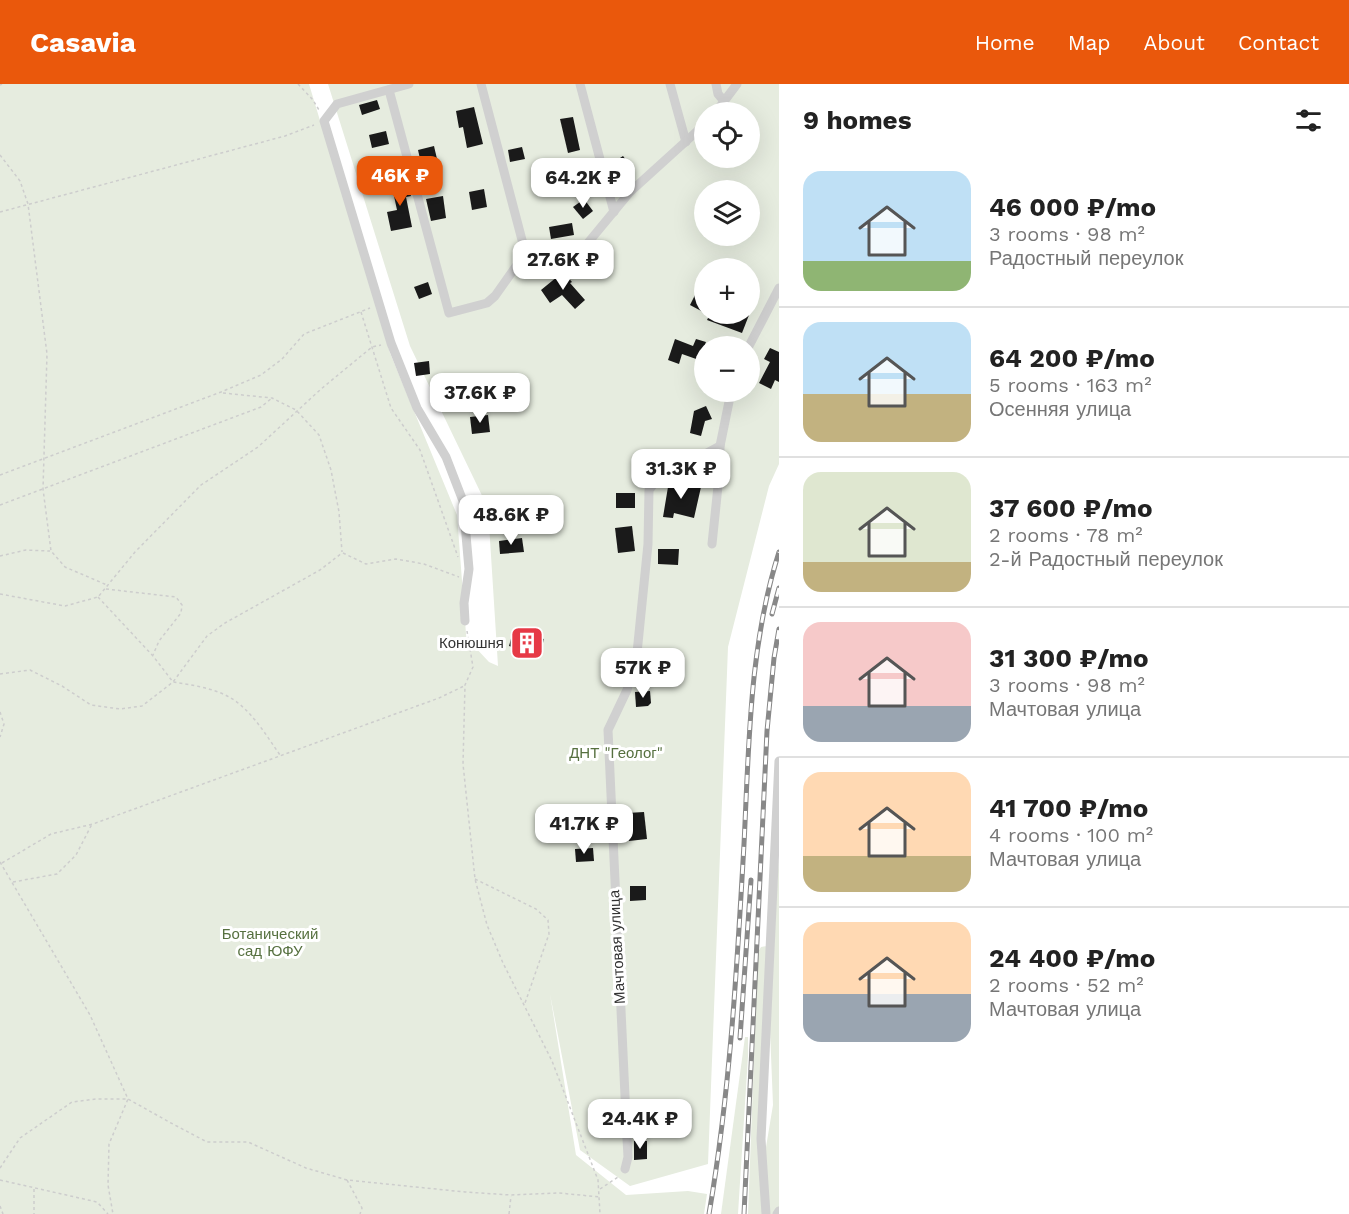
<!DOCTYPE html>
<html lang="en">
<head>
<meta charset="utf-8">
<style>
  :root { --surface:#fff; --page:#f6f6f6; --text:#222; --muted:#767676; --line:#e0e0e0; --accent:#ea580c }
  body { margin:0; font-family:"Work Sans",sans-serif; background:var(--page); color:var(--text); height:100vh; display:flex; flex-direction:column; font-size:22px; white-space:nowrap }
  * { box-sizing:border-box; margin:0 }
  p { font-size:20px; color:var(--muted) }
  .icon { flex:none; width:33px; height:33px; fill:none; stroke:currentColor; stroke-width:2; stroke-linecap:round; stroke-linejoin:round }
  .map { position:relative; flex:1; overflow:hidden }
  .drawer { display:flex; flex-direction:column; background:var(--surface); width:570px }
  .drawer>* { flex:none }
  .buttons { position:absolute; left:694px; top:18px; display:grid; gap:12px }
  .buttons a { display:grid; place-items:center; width:66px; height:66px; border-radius:50%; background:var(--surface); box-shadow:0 6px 24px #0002; font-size:30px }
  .price { position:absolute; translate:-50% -51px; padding:0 14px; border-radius:12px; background:#fff; color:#222; font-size:20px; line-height:39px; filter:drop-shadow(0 2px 3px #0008) }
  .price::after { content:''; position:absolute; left:50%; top:36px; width:18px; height:14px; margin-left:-9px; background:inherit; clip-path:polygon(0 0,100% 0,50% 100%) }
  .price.current { background:var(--accent); color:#fff }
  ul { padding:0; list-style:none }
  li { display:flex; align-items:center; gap:18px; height:150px; padding:0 24px }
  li+li { border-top:2px solid var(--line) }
  li span { display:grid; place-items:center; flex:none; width:168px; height:120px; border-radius:18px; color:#555 }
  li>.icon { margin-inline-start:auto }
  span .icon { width:72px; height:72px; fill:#fffc; stroke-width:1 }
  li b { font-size:26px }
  h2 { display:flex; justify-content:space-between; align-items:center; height:72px; padding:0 24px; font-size:26px }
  header { display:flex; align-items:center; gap:36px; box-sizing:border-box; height:84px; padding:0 30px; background:var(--accent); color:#fff }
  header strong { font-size:28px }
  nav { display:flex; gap:33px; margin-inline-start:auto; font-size:21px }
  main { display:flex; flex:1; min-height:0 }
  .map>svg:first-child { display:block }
  .green { fill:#e6ecdf; fill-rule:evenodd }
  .building { fill:#1a1a1a }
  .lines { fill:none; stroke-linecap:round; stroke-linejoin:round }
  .path { stroke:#cdcdcd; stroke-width:1.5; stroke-dasharray:3 3; stroke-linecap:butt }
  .street { stroke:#d0d0d0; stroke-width:9 }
  .rail-casing { stroke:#888; stroke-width:5 }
  .rail { stroke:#fff; stroke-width:3; stroke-dasharray:9; stroke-linecap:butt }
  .labels { text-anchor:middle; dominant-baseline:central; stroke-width:6; stroke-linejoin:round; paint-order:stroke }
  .poi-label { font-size:15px; fill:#333; stroke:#fff; text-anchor:end }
  .park-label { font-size:15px; fill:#56703f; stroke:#fff }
  .street-label { font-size:15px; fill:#333; stroke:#fff }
</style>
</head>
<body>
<header>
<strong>Casavia</strong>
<nav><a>Home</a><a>Map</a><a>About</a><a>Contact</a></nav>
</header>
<main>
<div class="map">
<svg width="779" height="1130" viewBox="0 0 779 1130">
  <rect width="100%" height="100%" fill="#fff"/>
  <g class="green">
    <path d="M0 0H309L390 269 457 431 467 563 472 565 474 562 489 578 498 582 488 424 410 262 328 0H779V380L769 402 728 563 708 1080 630 1102 580 1066 550 910 576 1071 626 1111 688 1107 707 1110 704 1130H0ZM705 28H750V74H705ZM705 106H750V152H705ZM705 184H750V230H705ZM705 262H750V308H705Z"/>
    <path d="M779 772V1130H748L758 868 761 863 767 862 763 1081 773 1021 769 921Z"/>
    <path d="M745 953H748V972L738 1130H721Z"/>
  </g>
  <g class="building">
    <path d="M377 16 380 25 362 31 359 21Z"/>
    <path d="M474 23 483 60 467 64 463 43 459 44 456 27Z"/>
    <path d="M573 33 580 66 568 69 560 35Z"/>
    <path d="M386 47 389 60 372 64 369 51Z"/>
    <path d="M434 62 437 75 421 79 418 66Z"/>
    <path d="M522 63 525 75 510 78 508 66Z"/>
    <path d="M623 72 632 84 620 93 611 80Z"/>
    <path d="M406 95 411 112 406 113 412 143 391 147 387 128 397 126 391 98Z"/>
    <path d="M484 105 487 123 472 126 469 108Z"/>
    <path d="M443 112 446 134 431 137 426 115Z"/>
    <path d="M584 115 593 127 583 135 573 123Z"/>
    <path d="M572 139 574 151 551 155 549 143Z"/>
    <path d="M563 188 572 198 570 199 585 216 575 225 562 211 550 219 541 206Z"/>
    <path d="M428 198 432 210 419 215 414 203Z"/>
    <path d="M699 203 705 207V229L690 221Z"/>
    <path d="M710 230H745L749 231 742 249 707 236Z"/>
    <path d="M675 255 693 262 696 255 706 258 699 276 682 270 679 280 668 276Z"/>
    <path d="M770 264 779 268V298L775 296 771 305 759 299 770 278 764 275Z"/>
    <path d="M429 277 430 290 416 292 414 279Z"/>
    <path d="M706 322 712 335 705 337 701 352 690 349 694 327Z"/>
    <path d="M488 331 490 348 472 350 470 333Z"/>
    <rect x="652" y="367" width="15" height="14"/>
    <path d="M669 397 701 403 694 434 674 429 673 434 663 433Z"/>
    <rect x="616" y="409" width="19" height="15"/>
    <path d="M632 442 635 467 618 469 615 444Z"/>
    <path d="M522 454 524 468 500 470 499 457Z"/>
    <path d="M658 465H679L678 481 658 480Z"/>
    <path d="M513 547 544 555 540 571 509 562Z"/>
    <path d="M650 607 651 619 648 622 636 623 635 608Z"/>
    <path d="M644 728 647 755 629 757 627 729Z"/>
    <path d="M593 764 594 777 576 778 575 765Z"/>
    <path d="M630 802H646V816L630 817Z"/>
    <path d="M634 1057H647V1075L634 1076Z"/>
  </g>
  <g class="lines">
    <g class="path">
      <path d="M298 0 313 16 319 26"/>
      <path d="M0 1 2 0"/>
      <path d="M0 71 20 97 28 120 47 270 43 405 51 467 65 483 107 501"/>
      <path d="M0 128 285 52 314 41"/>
      <path d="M361 228 391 324 420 366 458 473"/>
      <path d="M223 309 272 314 296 326 319 351 331 386 339 428 342 468"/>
      <path d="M0 391 221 308 261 291 282 275 304 250 370 224"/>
      <path d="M0 421 261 323 272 314"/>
      <path d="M343 469 366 480 396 475 424 480 459 493"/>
      <path d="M0 472 26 466 50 467"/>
      <path d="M106 505 176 513 182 521 181 529 159 557 153 571"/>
      <path d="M0 510 65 522 98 513 135 468 201 401 258 363 321 305 372 263 381 261"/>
      <path d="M98 513 153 572 173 598C192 601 214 604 231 614 252 627 266 651 280 671"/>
      <path d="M467 547 473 583 465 601 463 680 475 795 487 841 503 879 552 977 598 1096 600 1130"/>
      <path d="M0 590 30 586 62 602 91 621 120 625 142 622 173 598 207 552 225 539 320 486 342 469"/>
      <path d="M0 628 4 640 0 653"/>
      <path d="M0 778 90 931 128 1015 171 1039 207 1058H248L306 1084 347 1096 465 1108 511 1111 559 1109 600 1113"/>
      <path d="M2 779 51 750 93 740 439 614 464 602"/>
      <path d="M475 795 536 825 548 836 549 850 525 919"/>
      <path d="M13 798 57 790 76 771 92 740"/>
      <path d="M0 1084 20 1054 72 1018 96 1015H128L109 1060 108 1101 113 1130"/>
      <path d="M0 1096 97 1118 108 1130"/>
      <path d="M347 1096 362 1124 360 1130"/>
      <path d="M34 1105V1130"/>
      <path d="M600 1105 618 1093"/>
      <path d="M0 1122 3 1130"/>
      <path d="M509 1130 511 1112"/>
    </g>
    <g class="street">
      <path d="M409 0 337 20 324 37 391 259 417 324 446 373 463 417 469 485 464 519 465 537"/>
      <path d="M481 0 527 175"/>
      <path d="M580 0 614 128"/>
      <path d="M670 0 686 58"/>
      <path d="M716 0 718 10 724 17"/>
      <path d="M389 6 449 229 487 219 495 212 519 178 527 175 576 166 587 160 630 108 705 40"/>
      <path d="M716 28 737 0"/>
      <path d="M749 262 779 204"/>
      <path d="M712 460 720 383V362L731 308"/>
      <path d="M625 1085 628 1073 627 1055 608 646 627 606 637 569 648 460 649 406 657 396 720 362"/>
      <path d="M766 1130 761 1055 779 677"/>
      <path d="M777 1130 779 1127"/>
    </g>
    <defs>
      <g id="rail">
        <path d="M772 530 779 504"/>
        <path d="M740 954 751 796"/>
        <path d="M709 1130C730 1008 737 884 744 760 749 662 749 562 779 468"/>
        <path d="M744 1130 767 647 774 574 779 545"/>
      </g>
    </defs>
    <use href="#rail" class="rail-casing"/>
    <use href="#rail" class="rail"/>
  </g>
  <defs>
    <symbol id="building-square" viewBox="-11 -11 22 22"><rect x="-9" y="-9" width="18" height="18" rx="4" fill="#e63946" stroke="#fff"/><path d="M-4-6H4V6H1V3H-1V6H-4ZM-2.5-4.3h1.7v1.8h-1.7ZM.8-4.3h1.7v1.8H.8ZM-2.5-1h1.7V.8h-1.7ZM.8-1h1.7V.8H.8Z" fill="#fff"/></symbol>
  </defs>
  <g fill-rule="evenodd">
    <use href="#building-square" x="508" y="540" width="38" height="38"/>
  </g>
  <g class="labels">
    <g class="poi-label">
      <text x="504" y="559">Конюшня</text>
    </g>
    <g class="park-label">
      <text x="616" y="669">ДНТ "Геолог"</text>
      <text x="270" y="850">Ботанический<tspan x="270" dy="17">сад ЮФУ</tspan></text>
    </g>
    <g class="street-label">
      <text transform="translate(617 863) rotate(-93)">Мачтовая улица</text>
    </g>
  </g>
</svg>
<div class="buttons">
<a><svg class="icon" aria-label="locate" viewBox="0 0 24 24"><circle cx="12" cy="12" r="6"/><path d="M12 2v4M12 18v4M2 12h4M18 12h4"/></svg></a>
<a><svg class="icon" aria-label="layers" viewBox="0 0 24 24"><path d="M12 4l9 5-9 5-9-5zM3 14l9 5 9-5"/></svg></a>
<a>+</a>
<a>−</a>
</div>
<b class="price current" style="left:400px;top:123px">46K ₽</b>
<b class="price" style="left:583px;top:125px">64.2K ₽</b>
<b class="price" style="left:563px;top:207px">27.6K ₽</b>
<b class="price" style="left:480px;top:340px">37.6K ₽</b>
<b class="price" style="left:681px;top:416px">31.3K ₽</b>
<b class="price" style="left:511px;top:462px">48.6K ₽</b>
<b class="price" style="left:643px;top:615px">57K ₽</b>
<b class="price" style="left:584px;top:771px">41.7K ₽</b>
<b class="price" style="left:640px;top:1066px">24.4K ₽</b>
</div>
<section class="drawer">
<h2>9 homes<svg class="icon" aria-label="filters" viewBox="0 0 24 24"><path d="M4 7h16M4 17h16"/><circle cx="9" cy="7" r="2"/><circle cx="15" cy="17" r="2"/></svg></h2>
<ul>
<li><span style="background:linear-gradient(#bfe0f5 75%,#8fb573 0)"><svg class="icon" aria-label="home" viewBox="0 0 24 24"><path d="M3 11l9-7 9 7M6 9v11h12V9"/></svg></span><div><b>46 000 ₽/mo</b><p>3 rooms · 98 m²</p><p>Радостный переулок</p></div></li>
<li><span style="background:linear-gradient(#bfe0f5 60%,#c2b280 0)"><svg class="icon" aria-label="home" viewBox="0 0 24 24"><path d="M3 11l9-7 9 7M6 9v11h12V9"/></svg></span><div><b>64 200 ₽/mo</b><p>5 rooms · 163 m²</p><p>Осенняя улица</p></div></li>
<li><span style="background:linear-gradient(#dfe7d0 75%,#c2b280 0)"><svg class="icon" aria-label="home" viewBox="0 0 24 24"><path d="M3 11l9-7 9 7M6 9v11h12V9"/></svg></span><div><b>37 600 ₽/mo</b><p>2 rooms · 78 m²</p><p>2-й Радостный переулок</p></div></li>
<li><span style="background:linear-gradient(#f6c9c9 70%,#9aa5b1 0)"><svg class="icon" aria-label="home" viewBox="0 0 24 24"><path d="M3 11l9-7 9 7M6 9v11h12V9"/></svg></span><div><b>31 300 ₽/mo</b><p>3 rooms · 98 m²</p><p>Мачтовая улица</p></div></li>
<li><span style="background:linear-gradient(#ffd9b3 70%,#c2b280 0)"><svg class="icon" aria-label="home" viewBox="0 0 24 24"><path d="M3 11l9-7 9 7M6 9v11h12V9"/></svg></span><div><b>41 700 ₽/mo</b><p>4 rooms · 100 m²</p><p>Мачтовая улица</p></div></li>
<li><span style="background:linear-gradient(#ffd9b3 60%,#9aa5b1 0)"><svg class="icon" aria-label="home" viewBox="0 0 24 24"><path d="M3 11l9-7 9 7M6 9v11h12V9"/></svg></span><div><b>24 400 ₽/mo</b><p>2 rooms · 52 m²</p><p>Мачтовая улица</p></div></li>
</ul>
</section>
</main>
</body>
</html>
